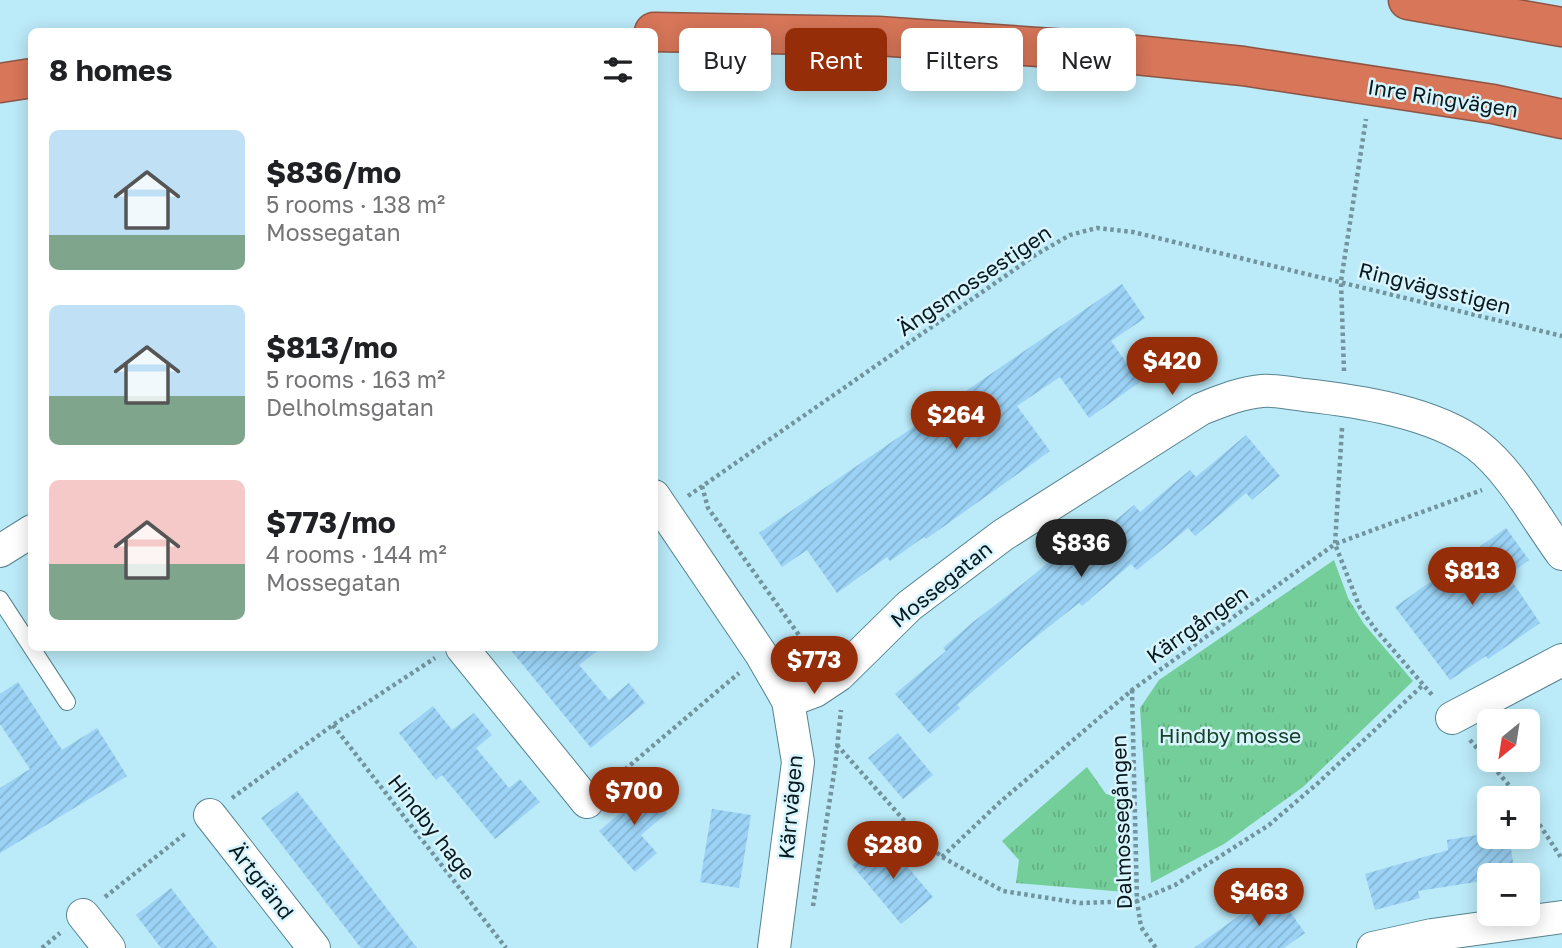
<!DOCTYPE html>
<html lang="en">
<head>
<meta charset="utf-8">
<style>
  :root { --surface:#fff; --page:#f6f6f6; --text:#202124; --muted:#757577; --accent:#942d08 }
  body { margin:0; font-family:"Golos Text",sans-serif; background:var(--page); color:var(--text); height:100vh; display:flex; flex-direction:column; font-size:26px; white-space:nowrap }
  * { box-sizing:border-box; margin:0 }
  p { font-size:23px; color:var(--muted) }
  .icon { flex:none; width:38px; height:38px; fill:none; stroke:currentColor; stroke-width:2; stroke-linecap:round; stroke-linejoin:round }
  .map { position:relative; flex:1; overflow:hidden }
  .drawer { position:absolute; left:28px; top:28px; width:630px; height:623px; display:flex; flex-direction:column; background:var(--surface); border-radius:10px; box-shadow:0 4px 18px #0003 }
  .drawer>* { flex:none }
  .banner { position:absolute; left:679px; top:28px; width:665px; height:63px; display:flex; gap:14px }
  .needle { width:46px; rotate:210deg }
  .tools { position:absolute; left:1477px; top:709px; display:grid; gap:14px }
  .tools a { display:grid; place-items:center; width:63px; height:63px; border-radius:10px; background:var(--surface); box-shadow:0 4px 18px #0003; font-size:35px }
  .price { position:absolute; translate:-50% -60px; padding:0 16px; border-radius:24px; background:var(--accent); color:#fff; font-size:23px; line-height:46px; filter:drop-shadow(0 2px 4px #0008) }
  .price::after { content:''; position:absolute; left:50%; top:42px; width:21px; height:16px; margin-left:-10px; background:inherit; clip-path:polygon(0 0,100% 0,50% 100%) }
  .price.current { background:#222; color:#fff }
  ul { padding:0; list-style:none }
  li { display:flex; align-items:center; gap:21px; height:175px; padding:0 21px }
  li span { display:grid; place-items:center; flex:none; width:196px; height:140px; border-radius:10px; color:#555 }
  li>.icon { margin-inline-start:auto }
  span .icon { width:84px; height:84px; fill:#fffc; stroke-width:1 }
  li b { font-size:30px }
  h2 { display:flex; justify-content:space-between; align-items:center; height:84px; padding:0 21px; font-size:30px }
  .pill { padding:0 24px; border-radius:10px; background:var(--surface); box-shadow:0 4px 18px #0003; font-size:24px; line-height:63px }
  .pill.current { background:var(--accent); color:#fff }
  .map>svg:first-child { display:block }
  .grass { fill:url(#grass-tufts) }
  .building { fill:url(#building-hatch) }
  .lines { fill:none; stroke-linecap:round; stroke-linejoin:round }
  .service-casing { stroke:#56838f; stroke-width:18 }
  .minor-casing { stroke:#56838f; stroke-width:34 }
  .motorway-casing { stroke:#8e5544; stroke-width:41 }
  .path { stroke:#71949e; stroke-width:4.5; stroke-dasharray:3.5 3.5; stroke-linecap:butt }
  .service { stroke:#fff; stroke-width:16 }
  .minor { stroke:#fff; stroke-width:32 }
  .motorway { stroke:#d77659; stroke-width:38 }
  .labels { text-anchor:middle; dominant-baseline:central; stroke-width:5; stroke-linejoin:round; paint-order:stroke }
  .street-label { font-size:21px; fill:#07191e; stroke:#d8f4fc }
  .park-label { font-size:21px; fill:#153f29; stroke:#d8f4fc }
</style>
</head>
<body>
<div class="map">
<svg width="1562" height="948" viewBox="0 0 1562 948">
  <defs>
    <pattern id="grass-tufts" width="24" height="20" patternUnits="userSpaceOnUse" patternTransform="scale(1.75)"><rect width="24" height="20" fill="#74ce9a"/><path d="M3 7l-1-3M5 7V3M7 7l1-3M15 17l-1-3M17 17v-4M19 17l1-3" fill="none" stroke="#63b084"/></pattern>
    <pattern id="building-hatch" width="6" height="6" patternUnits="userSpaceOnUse" patternTransform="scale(1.75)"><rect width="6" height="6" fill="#9bd2f5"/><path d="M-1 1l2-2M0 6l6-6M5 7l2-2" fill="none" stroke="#84b4d2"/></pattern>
  </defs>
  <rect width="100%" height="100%" fill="#bbeaf8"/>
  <g class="grass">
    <path d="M1334 560 1348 598 1364 624 1413 681 1303 787 1224 844 1151 883 1140 708 1159 680Z"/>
    <path d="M1087 767 1106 794 1125 799 1129 884 1125 892 1016 883 1019 860 1002 841Z"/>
  </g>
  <g class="building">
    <path d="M1122 284 1145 318 1111 341 1140 382 1089 418 1060 377 1036 393 1017 406 1050 451 926 539 924 537 890 561 887 557 837 593 807 550 782 567 759 533Z"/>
    <path d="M1246 435 1280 476 1252 500 1246 493 1195 536 1188 528 1137 570 1131 564 1082 606 1079 603 1027 644 957 705 960 708 930 734 895 694 946 651 943 648 973 622 1025 582 1075 540 1082 548 1134 505 1140 512 1190 470 1196 477Z"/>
    <path d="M1506 528 1529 560 1508 575 1540 623 1488 659 1486 656 1450 680 1395 607Z"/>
    <path d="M509 648H601L579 665 609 700 629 683 645 703 591 748Z"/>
    <path d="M18 682 62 750 97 728 127 776 0 853V788L30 769 0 724V694Z"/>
    <path d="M433 706 452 730 474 713 492 735 476 748 509 788 520 779 540 802 495 839 442 775 436 780 399 733Z"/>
    <path d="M898 733 933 775 903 799 868 758Z"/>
    <path d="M640 782 667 813 641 835 657 853 635 872 599 831 625 809 618 801Z"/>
    <path d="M297 791 318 818 417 948H361L261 818Z"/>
    <path d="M712 809 751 815 739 888 700 882Z"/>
    <path d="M1489 833V836H1509L1515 875H1489V880L1418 891 1420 898 1375 910 1365 874 1448 850 1447 840Z"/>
    <path d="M884 839 933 897 901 924 852 865Z"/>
    <path d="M171 888 193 917 217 948H161L136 915Z"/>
    <path d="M1275 890 1305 933 1284 948H1194Z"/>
  </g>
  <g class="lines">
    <defs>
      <path id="service" d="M0 599 67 702"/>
      <g id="minor">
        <path d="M654 496 761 654 788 701 798 762 774 948"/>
        <path d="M0 551 32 531"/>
        <path d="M462 648 587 802"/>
        <path d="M788 701 815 691 839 675 909 606 1003 535 1201 409C1221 401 1240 393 1262 391 1275 390 1291 393 1304 395 1358 401 1433 412 1477 445 1511 471 1537 520 1562 554"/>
        <path d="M1452 718 1562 660"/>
        <path d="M210 815 314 948"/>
        <path d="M83 915 109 948"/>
        <path d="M1373 948 1432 935 1562 917"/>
      </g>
      <g id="motorway">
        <path d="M1408 0 1562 27"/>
        <path d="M654 32 878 36 1097 51 1243 66 1493 104 1562 119"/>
        <path d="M0 83 32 78"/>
      </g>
    </defs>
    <use href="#service" class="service-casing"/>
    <use href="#minor" class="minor-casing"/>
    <use href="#motorway" class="motorway-casing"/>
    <g class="path">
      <path d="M1344 371 1341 281 1366 119"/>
      <path d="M1342 428 1335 544 1360 608 1376 630 1433 696"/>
      <path d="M702 486 708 508 814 656"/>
      <path d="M688 496 1037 254 1070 235 1097 228 1133 232 1562 336"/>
      <path d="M1132 690 1137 901 1141 927 1156 948"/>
      <path d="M333 725 506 948"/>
      <path d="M1470 740 1520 798"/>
      <path d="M837 745 919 837 942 857 1003 891 1080 903 1137 901 1175 885 1269 825 1318 783 1424 684"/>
      <path d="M609 783 739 673"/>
      <path d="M232 798 333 725 435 658"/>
      <path d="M1528 807 1562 859"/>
      <path d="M942 857 1000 802 1132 690 1335 544 1482 490"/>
      <path d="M105 897 186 833"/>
      <path d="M813 906 835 767 841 710"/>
      <path d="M42 948 60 933"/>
    </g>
    <use href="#service" class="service"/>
    <use href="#minor" class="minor"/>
    <use href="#motorway" class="motorway"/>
  </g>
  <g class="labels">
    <g class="street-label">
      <text transform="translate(1443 98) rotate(9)">Inre Ringvägen</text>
      <text transform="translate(974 280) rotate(-34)">Ängsmossestigen</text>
      <text transform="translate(1435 288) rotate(14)">Ringvägsstigen</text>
      <text transform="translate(941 584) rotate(-39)">Mossegatan</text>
      <text transform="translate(1197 624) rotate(-35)">Kärrgången</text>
      <text transform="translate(790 807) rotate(-85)">Kärrvägen</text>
      <text transform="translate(1121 822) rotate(-92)">Dalmossegången</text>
      <text transform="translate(432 827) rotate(52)">Hindby hage</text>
      <text transform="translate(262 881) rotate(52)">Ärtgränd</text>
    </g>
    <g class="park-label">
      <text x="1230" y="735">Hindby mosse</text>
    </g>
  </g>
</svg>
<div class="tools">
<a><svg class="needle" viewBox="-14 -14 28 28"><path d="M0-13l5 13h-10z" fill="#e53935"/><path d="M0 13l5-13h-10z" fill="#757577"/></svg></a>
<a>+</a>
<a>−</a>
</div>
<b class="price" style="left:1172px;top:397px">$420</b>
<b class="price" style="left:956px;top:451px">$264</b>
<b class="price current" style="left:1081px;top:579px">$836</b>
<b class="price" style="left:1472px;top:607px">$813</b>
<b class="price" style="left:814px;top:696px">$773</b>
<b class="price" style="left:634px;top:827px">$700</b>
<b class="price" style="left:893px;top:881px">$280</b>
<b class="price" style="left:1259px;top:928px">$463</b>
<div class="banner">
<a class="pill">Buy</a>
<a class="pill current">Rent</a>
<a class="pill">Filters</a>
<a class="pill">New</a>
</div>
<section class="drawer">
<h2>8 homes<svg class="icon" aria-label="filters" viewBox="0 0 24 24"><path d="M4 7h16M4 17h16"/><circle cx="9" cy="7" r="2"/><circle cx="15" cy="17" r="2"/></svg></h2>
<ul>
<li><span style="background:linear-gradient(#bfe0f5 75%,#7fa58c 0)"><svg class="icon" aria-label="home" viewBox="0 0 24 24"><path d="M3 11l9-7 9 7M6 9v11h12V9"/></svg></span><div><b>$836/mo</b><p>5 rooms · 138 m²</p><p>Mossegatan</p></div></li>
<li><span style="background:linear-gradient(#bfe0f5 65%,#7fa58c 0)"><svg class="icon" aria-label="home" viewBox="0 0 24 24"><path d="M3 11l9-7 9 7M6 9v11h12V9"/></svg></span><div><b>$813/mo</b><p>5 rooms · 163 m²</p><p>Delholmsgatan</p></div></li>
<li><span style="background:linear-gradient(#f6c9c9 60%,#7fa58c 0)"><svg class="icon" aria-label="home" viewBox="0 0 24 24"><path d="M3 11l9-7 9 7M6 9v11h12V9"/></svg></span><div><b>$773/mo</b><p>4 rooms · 144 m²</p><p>Mossegatan</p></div></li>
</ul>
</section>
</div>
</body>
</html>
